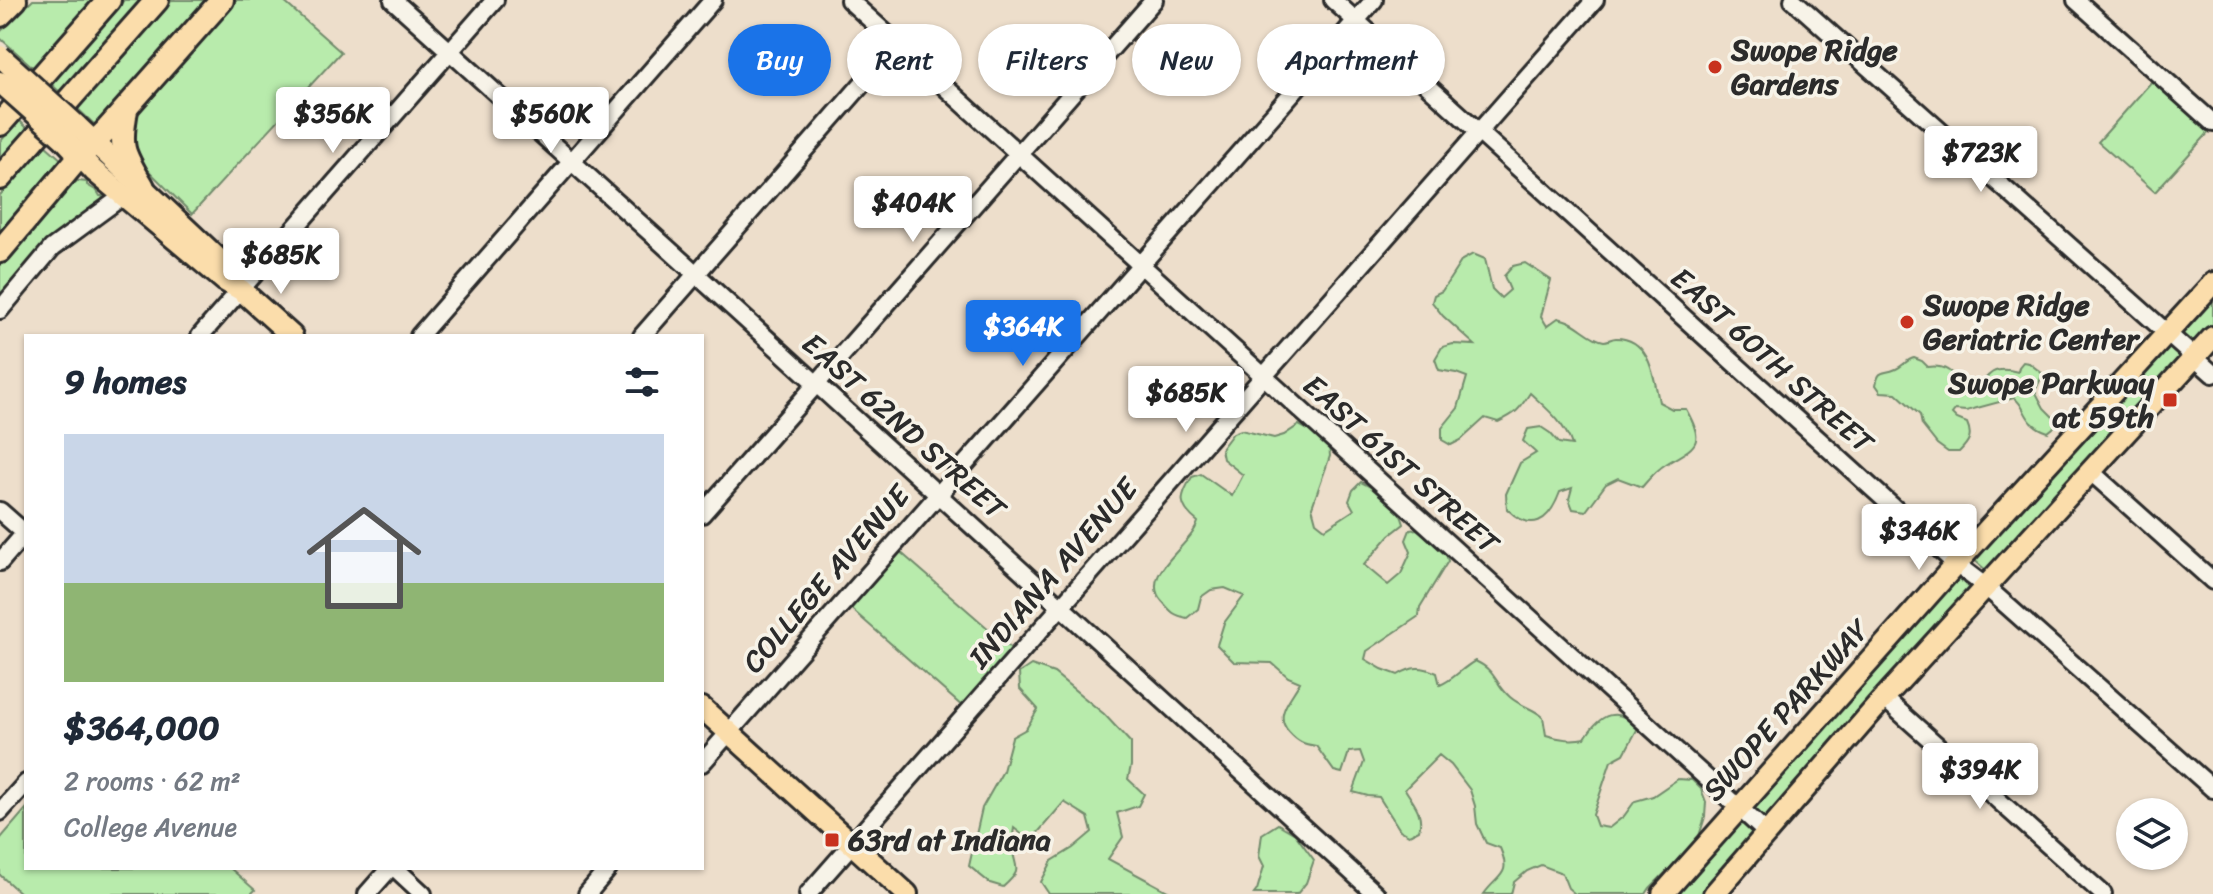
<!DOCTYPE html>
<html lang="en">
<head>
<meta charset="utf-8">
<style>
  :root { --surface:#fff; --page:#f2f2f3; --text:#1f2937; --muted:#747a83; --line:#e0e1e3; --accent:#1a73e8 }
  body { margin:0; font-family:Sriracha,sans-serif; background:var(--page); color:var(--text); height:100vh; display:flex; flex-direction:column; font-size:30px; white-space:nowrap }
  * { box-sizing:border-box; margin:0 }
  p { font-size:26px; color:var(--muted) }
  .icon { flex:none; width:44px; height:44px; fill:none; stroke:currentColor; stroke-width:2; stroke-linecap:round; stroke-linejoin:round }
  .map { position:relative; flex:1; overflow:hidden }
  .details { position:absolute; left:24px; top:334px; width:680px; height:536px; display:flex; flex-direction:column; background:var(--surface); border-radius:0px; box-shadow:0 2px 6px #0004 }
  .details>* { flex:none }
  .guide { position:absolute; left:728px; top:24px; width:760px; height:72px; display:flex; gap:16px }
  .buttons { position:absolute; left:2116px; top:798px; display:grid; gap:16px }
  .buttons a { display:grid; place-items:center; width:72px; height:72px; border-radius:50%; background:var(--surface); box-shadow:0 2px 6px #0004; font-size:40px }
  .price { position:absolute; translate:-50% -68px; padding:0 18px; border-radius:8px; background:#fff; color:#222; font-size:26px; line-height:52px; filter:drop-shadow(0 2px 4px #0008) }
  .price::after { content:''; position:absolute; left:50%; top:48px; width:24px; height:18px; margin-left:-12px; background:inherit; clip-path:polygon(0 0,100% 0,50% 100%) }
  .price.current { background:var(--accent); color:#fff }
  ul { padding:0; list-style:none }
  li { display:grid; align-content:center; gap:16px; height:424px; padding:0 40px }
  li+li { border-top:2px solid var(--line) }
  li span { display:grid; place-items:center; height:248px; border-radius:0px; color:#555 }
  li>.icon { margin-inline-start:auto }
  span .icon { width:144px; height:144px; fill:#fffc; stroke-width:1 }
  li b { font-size:34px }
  h2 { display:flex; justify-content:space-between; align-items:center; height:96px; padding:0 40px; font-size:34px }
  .chip { padding:0 28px; border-radius:36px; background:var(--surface); box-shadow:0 2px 6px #0004; font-size:28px; line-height:72px }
  .chip.current { background:var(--accent); color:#fff }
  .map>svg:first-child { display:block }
  .green { fill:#b8ebac; stroke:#728b6c; stroke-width:2 }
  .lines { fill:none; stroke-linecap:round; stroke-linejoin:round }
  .minor-casing { stroke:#2b2b2b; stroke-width:22 }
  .major-casing { stroke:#2b2b2b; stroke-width:26 }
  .highway-casing { stroke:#2b2b2b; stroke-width:28 }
  .minor { stroke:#f7f3e8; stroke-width:16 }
  .major { stroke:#fbddab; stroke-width:20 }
  .highway { stroke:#fbddab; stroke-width:22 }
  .major-bridge-casing { stroke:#2b2b2b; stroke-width:26; stroke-linecap:butt }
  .major-bridge { stroke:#fbddab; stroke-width:20 }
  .poi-dot { fill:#c8321e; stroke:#f7f3e8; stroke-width:3 }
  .labels { text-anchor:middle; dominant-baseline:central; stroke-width:7; stroke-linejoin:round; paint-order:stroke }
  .poi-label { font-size:30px; font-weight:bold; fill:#2b2b2b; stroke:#f7f3e8; text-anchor:start }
  .street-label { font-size:30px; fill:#2b2b2b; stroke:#f7f3e8 }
</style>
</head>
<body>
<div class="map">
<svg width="2213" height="894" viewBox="0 0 2213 894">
  <rect width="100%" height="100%" fill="#eddecb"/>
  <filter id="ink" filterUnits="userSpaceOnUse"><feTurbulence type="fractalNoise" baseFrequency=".0125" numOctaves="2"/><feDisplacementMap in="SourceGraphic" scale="16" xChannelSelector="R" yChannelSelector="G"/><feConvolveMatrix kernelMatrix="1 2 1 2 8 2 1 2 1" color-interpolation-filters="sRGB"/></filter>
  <g filter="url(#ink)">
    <g class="green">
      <path d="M33 0H96L35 69 0 38V32Z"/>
      <path d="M124 0H144L62 94 50 83Z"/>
      <path d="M172 0H212L96 126 77 108Z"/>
      <path d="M232 0H282L341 52 192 214 136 158 128 128 132 117Z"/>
      <path d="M2153 80 2210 131 2155 192 2098 142Z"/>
      <path d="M19 120 29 130 0 163V142Z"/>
      <path d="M45 145 63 161 0 233V195Z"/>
      <path d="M78 181 87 182V185L97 191 100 196H103L101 204 0 301V264L65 189Z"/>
      <path d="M1473 254 1485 259 1492 289 1501 298 1510 290 1504 276 1513 266 1525 263 1551 280 1541 316 1547 326 1558 318C1562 319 1566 320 1570 322 1581 327 1591 339 1604 341 1609 341 1611 338 1616 338 1650 338 1654 377 1659 402L1672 409H1686C1706 445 1696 446 1666 464 1656 470 1649 479 1642 487L1618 478 1606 484 1586 511 1573 509 1569 499 1572 488 1560 492C1549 522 1532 533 1507 509L1506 494 1520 463 1536 453 1523 441 1528 429 1541 427 1550 433 1559 443 1572 445C1564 422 1547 409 1530 393 1519 410 1517 413 1498 422L1485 418 1461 440 1451 445 1442 440V428L1458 408 1467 377 1456 373 1439 370 1435 359 1442 347 1453 344 1475 345 1443 316 1432 302 1434 295 1442 291 1462 260Z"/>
      <path d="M2213 296V326L2199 341 2193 344 2183 335V329Z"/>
      <path d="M2170 346 2180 354 2182 357 1987 571 1973 559Z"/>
      <path d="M1914 358 1922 361 1928 367C1954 363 1956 384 1975 394 1988 374 1992 365 2018 372L2019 367 2023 362 2029 363 2043 374 2035 391 2044 408 2057 421 2053 428 2048 432C2022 423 2028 408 2014 398L1966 411 1955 410 1952 414 1957 419 1967 423C1973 436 1969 442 1959 452H1948L1937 444 1922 425 1920 415 1896 393 1881 392 1876 385C1879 368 1883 375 1896 369 1903 366 1906 360 1914 358Z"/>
      <path d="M1299 425 1312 432 1329 445 1330 456 1312 507 1316 522 1325 529 1354 510 1349 501 1353 490 1361 482C1378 490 1400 505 1404 524L1390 535 1364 565 1388 585 1401 574 1411 552 1406 540 1410 530 1417 529 1445 549 1448 561 1420 607 1419 616 1367 651 1365 659 1382 669 1398 675C1412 666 1422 666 1437 673L1440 685C1453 680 1462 668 1475 661 1496 670 1495 684 1510 697 1520 706 1533 708 1543 717L1546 735C1560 739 1571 741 1585 738 1600 714 1617 705 1638 728L1624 754 1611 761 1593 815 1597 826 1609 828 1624 816 1635 801 1653 796 1678 779 1692 780 1701 789 1706 802 1705 817 1699 836 1690 848 1650 888 1646 894H1575L1568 888 1562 873 1541 865 1527 871 1514 882 1511 894H1484C1498 874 1512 876 1500 848L1486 843 1477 824 1475 806 1470 790 1451 765 1439 755 1405 789C1413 803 1424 813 1419 830L1409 835 1400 830 1379 797 1368 796 1353 792 1364 762 1360 751 1349 752 1342 773 1334 771 1316 746C1303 744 1298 742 1289 732 1273 715 1291 699 1300 682L1288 677 1272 663 1234 662 1217 645 1224 623 1244 596 1225 588 1211 590 1201 597 1198 609 1187 618C1173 615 1171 612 1162 601 1138 574 1191 547 1198 522 1178 506 1179 497 1192 477L1201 474 1232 496 1243 475 1223 459 1221 449 1233 433 1241 430 1274 438 1284 435Z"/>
      <path d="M898 550 1013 650 963 707 849 607Z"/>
      <path d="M1957 577 1971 590 1769 819 1764 820 1754 812 1753 806Z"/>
      <path d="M1031 665 1054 673 1104 714 1131 743V766L1128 779 1144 794 1138 806 1117 813 1123 837 1108 859 1173 894H1049L1041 882 1052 861 1073 848 1092 832 1088 817 1064 802 1035 836H1024L1014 828C1013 834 1012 841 1012 847 1015 870 1024 868 1003 887L990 883 969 866 982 808 1003 771 1012 737 1026 729 1038 709 1020 689 1019 673Z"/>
      <path d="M26 809V868H230L255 890 251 894H21L0 875V839Z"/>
      <path d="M1741 822 1753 831 1752 839 1703 894H1676L1738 823Z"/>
      <path d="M1278 824 1295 834 1314 860 1306 883 1297 894H1254L1257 890 1264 866 1259 856 1262 834Z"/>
    </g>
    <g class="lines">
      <defs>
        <g id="minor">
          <path d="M393 0 696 274 1376 894"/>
          <path d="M849 0 1767 833"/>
          <path d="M1333 0 1956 564 1985 586 2213 789"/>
          <path d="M1793 0 2213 374"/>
          <path d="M2076 0 2213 123"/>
          <path d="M0 310 52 248 123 196"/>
          <path d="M200 336 495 0"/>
          <path d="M419 336 713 0"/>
          <path d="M642 336 897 44"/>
          <path d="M2090 471 2213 581"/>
          <path d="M0 511 26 534"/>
          <path d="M702 514 1154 0"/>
          <path d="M0 562 26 532"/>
          <path d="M1884 698 2103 894"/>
          <path d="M702 763 1374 0"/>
          <path d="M0 812 26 783"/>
          <path d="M395 868 423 894"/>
          <path d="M367 894 390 868"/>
          <path d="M587 894 609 868"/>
          <path d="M808 894 1595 0"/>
        </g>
        <g id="major">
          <path d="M76 125 226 266"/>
          <path d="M64 139 94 171 225 281 241 290 292 336"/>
          <path d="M702 708 907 894"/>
          <path d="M1663 894 1956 564 2213 283"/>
          <path d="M1714 894 1884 698 2213 337"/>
        </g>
        <g id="highway">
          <path d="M0 15 15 0"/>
          <path d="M126 110C119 149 123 153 143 187"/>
          <path d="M0 124 109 0"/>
          <path d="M0 178 157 0"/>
          <path d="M0 251 80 156 104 133 222 0"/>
        </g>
      </defs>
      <use href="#minor" class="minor-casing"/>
      <use href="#major" class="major-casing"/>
      <use href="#highway" class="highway-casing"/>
      <use href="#minor" class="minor"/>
      <use href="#major" class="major"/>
      <use href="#highway" class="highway"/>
      <defs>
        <g id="major-bridge">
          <path d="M0 56 76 125"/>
          <path d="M0 82 64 139"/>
        </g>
      </defs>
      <use href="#major-bridge" class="major-bridge-casing"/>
      <use href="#major-bridge" class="major-bridge"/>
    </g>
  </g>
  <g class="poi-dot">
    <circle cx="1715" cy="67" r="8"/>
    <circle cx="1907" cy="322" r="8"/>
    <rect x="2162" y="392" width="16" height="16" rx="4"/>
    <rect x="824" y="832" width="16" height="16" rx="4"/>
  </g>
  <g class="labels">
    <g class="poi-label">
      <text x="1731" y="50">Swope Ridge<tspan x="1731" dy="34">Gardens</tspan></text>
      <text x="1923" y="305">Swope Ridge<tspan x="1923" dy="34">Geriatric Center</tspan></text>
      <text x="2154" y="383" text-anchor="end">Swope Parkway<tspan x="2154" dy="34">at 59th</tspan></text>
      <text x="848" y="840">63rd at Indiana</text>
    </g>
    <g class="street-label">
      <text transform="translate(1772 360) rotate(42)">EAST 60TH STREET</text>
      <text transform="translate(904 426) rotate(42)">EAST 62ND STREET</text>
      <text transform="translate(1401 464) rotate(42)">EAST 61ST STREET</text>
      <text transform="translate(1053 573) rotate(-49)">INDIANA AVENUE</text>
      <text transform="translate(826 579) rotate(-49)">COLLEGE AVENUE</text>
      <text transform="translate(1786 710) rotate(-48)">SWOPE PARKWAY</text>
    </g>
  </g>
</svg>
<div class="buttons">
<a><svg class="icon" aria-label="layers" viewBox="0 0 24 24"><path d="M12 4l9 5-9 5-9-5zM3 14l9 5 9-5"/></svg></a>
</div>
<b class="price" style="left:333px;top:155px">$356K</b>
<b class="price" style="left:551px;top:155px">$560K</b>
<b class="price" style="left:1981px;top:194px">$723K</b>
<b class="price" style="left:913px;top:244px">$404K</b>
<b class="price" style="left:281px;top:296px">$685K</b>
<b class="price current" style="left:1023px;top:368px">$364K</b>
<b class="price" style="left:1186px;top:434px">$685K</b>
<b class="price" style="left:1919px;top:572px">$346K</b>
<b class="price" style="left:1980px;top:811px">$394K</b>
<div class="guide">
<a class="chip current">Buy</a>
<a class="chip">Rent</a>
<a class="chip">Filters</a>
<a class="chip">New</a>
<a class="chip">Apartment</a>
</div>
<section class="details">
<h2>9 homes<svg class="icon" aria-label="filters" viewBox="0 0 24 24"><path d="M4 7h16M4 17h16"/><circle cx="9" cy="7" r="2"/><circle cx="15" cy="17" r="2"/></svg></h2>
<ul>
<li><span style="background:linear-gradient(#c9d6e8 60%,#8fb573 0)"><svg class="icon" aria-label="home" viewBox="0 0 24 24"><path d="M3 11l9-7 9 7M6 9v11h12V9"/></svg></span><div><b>$364,000</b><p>2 rooms · 62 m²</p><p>College Avenue</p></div></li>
</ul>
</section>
</div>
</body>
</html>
